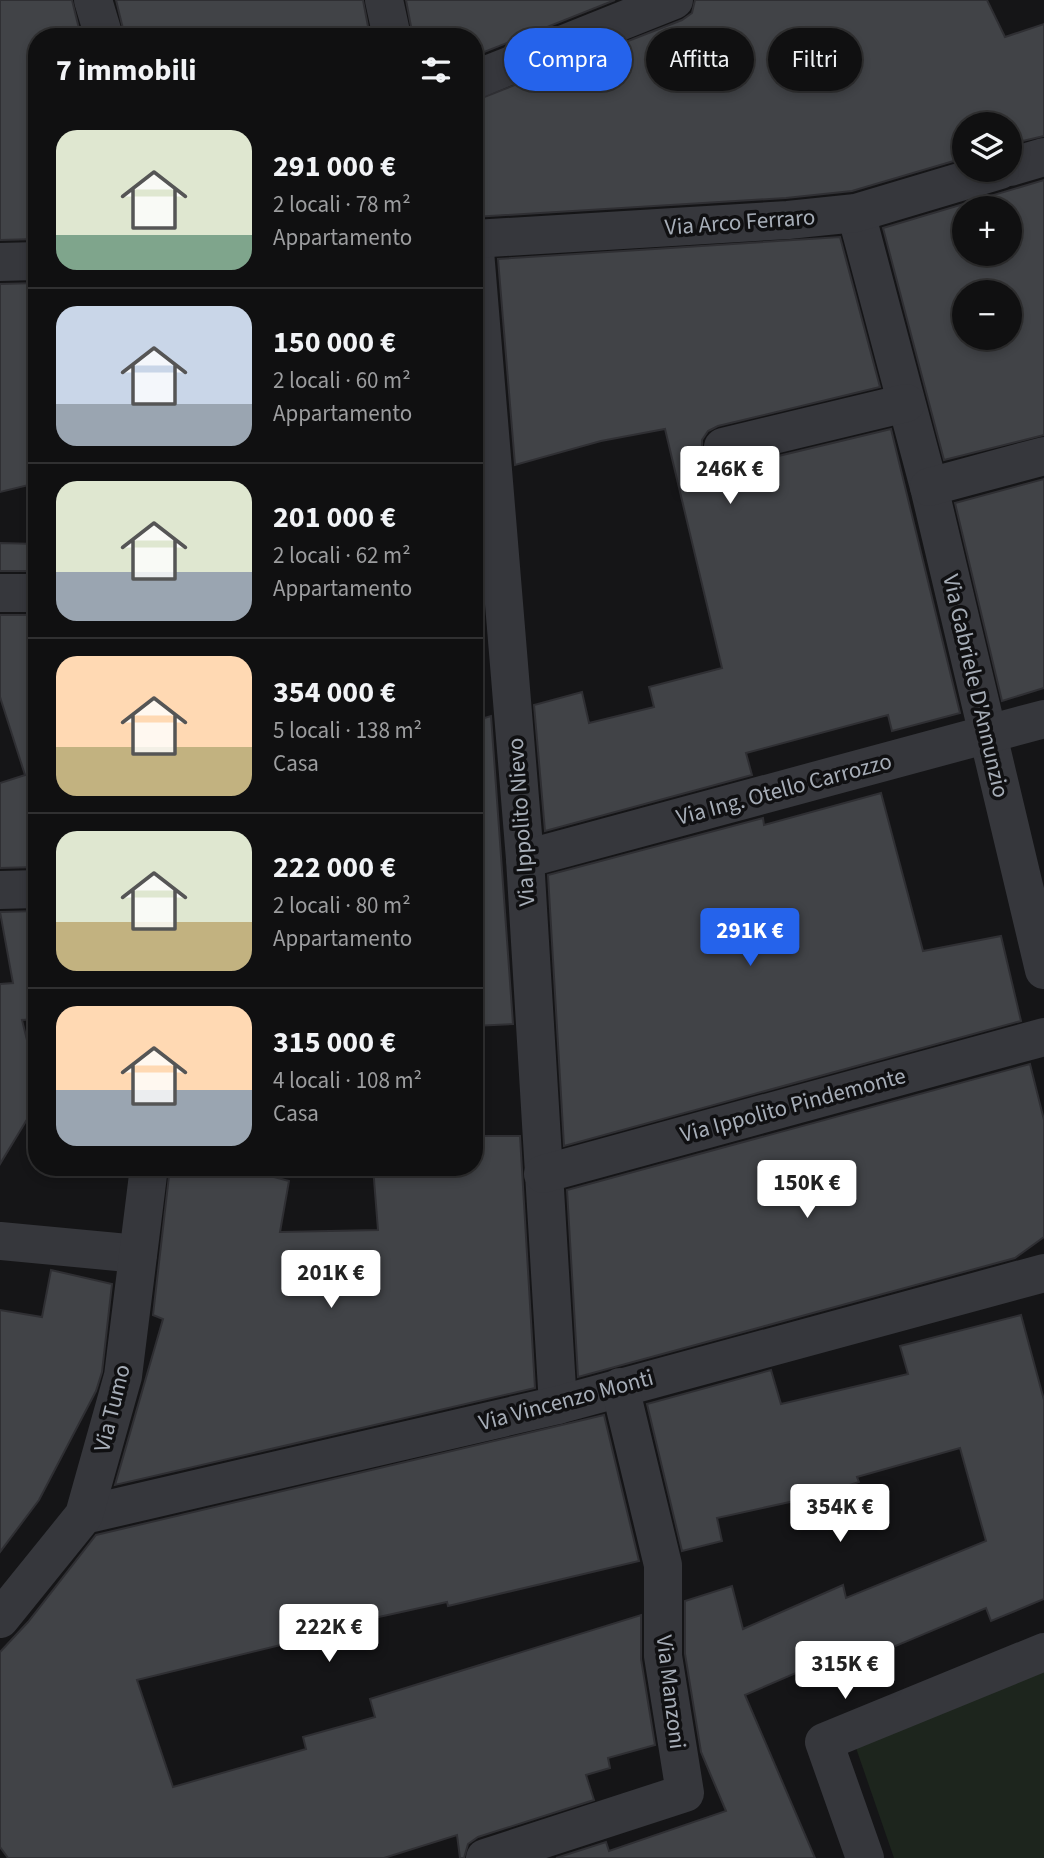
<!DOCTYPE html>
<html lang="it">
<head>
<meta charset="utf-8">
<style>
  :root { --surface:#101011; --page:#1e1e1f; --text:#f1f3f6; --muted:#9c9d9f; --line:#303031; --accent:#2563eb }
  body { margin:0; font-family:"Source Sans 3",sans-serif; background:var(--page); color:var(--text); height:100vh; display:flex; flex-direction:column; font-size:26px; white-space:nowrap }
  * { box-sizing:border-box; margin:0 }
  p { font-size:23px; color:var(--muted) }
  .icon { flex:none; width:38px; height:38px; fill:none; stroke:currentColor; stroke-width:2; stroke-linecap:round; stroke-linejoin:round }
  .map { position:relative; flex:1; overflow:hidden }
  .panel { position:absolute; left:28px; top:28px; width:455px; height:1148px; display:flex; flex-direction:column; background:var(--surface); border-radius:28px; box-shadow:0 4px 10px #0003,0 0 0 2px var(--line) }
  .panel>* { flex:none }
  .guide { position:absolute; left:504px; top:28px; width:434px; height:63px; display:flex; gap:14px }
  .controls { position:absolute; left:952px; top:112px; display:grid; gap:14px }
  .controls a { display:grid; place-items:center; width:70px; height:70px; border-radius:50%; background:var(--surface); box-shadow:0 4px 10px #0003,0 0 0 2px var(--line); font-size:35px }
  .price { position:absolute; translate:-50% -60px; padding:0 16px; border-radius:7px; background:#fff; color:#222; font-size:23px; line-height:46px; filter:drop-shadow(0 2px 4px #0008) }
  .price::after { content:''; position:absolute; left:50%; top:42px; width:21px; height:16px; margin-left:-10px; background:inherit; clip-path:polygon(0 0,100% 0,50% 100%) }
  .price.on { background:var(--accent); color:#fff }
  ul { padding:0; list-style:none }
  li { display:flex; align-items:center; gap:21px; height:175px; padding:0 28px }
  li+li { border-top:2px solid var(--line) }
  li span { display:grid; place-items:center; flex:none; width:196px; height:140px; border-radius:21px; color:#555 }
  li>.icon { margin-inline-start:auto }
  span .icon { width:84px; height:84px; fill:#fffc; stroke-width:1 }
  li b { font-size:30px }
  h2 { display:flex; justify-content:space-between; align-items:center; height:84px; padding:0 28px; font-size:30px }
  .chip { padding:0 24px; border-radius:32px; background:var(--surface); box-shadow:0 4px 10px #0003,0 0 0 2px var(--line); font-size:24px; line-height:63px }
  .chip.on { background:var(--accent); color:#fff }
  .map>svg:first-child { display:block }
  .green { fill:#1d251d }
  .building { fill:#414347; stroke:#2f2f33; stroke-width:2; fill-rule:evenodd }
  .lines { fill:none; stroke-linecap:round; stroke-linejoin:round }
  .minor { stroke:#36373c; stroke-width:38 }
  .labels { text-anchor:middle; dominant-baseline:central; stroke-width:7; stroke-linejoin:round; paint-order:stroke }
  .street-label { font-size:23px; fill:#a6adb7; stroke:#101012 }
</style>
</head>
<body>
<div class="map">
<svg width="1044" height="1858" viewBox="0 0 1044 1858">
  <rect width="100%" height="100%" fill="#151517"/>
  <path class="green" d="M1044 1667V1858H894L855 1745Z"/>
  <g class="building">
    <path d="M0 0H72L81 37H37V239L0 240Z"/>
    <path d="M116 0H363L370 37H125Z"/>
    <path d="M406 0H615L474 56V37H413Z"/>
    <path d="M695 0H987L1005 37 1044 24V136L1010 144V124H964V158L852 191 786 198 474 217V101L682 20 692 13Z"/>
    <path d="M1044 180V435L944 460 883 228ZM964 208H1010V254H964ZM964 292H1010V338H964Z"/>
    <path d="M840 237 880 387 718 426 708 431 702 440V453L708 462 716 468H728L891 429 960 713 892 731 888 715 746 753 752 775 545 831 534 705 582 692 589 723 654 707 649 687 722 668 665 429 601 441 515 465 498 259Z"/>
    <path d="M37 283V483L0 492V284Z"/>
    <path d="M1044 479V688L1002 701 955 503Z"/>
    <path d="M0 543 37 544V571H0Z"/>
    <path d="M0 615H37V867L0 868V783L25 775 0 697Z"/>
    <path d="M491 716 513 1024 474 1026V721Z"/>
    <path d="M881 793 923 951 1001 936 1021 1021 564 1146 548 875 763 818 764 825Z"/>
    <path d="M37 911V1019L22 1020 30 1052 37 1050V1103L0 1164V984L13 983 0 912Z"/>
    <path d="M1030 1064 1044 1120V1237L1015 1258 578 1377 567 1190Z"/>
    <path d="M474 1136H520L535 1388 115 1485 163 1319 153 1315 170 1167H260L259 1173 289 1181 280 1232 378 1230 373 1167H474Z"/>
    <path d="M51 1270 112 1284 102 1372 96 1391 39 1500 0 1552V1310L42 1317Z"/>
    <path d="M1021 1315 1044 1400V1599L991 1621 986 1608 867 1658 863 1644 745 1695 815 1858H556L606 1842 609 1851 726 1811 701 1752 685 1654V1601L732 1586 743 1629 843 1585 846 1598 986 1541 960 1448 857 1477 859 1482 831 1491V1493L717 1518 722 1541 682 1551 647 1404 771 1370 781 1404 908 1374 900 1346Z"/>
    <path d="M604 1415 639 1561 448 1606 447 1602 356 1622 357 1628 323 1637 322 1635 137 1680 173 1787 306 1749 303 1737 375 1717 370 1699 641 1615V1659L655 1745 608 1758 610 1768 586 1775 594 1800 478 1837 468 1844 464 1858H460L457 1835 384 1858H8L0 1847V1652L28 1622 96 1535Z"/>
  </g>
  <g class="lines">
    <g class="minor">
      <path d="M93 0 104 37"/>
      <path d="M384 0 392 37"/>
      <path d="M474 80 674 0"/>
      <path d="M1010 167 1044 157"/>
      <path d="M856 213 929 487 1044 970"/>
      <path d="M474 239 525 859 558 1405"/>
      <path d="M474 239 788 220 856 213 1000 170"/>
      <path d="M0 262 37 261"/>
      <path d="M723 447 906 403"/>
      <path d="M929 487 1044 456"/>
      <path d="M0 593H37"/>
      <path d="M525 859 1044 719"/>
      <path d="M0 890 37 889"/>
      <path d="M543 1174 1044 1037"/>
      <path d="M0 1241 138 1254"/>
      <path d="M84 1515 558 1405 1044 1273"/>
      <path d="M0 1619 84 1515 123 1376 149 1167"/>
      <path d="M485 1858 685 1793 663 1656V1565L620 1387"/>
      <path d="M865 1858 824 1742 1044 1652"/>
    </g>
  </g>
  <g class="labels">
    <g class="street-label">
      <text transform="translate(740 222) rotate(-4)">Via Arco Ferraro</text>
      <text transform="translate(976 686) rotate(77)">Via Gabriele D'Annunzio</text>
      <text transform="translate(784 789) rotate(-15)">Via Ing. Otello Carrozzo</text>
      <text transform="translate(521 822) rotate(-94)">Via Ippolito Nievo</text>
      <text transform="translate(793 1105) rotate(-15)">Via Ippolito Pindemonte</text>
      <text transform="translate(566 1400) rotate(-15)">Via Vincenzo Monti</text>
      <text transform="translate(112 1408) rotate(-76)">Via Tumo</text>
      <text transform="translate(671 1692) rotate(83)">Via Manzoni</text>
    </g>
  </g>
</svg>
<div class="controls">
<a><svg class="icon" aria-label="layers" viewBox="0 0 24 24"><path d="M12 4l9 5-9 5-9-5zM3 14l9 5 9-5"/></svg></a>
<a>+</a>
<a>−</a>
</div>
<b class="price" style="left:730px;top:506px">246K €</b>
<b class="price on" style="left:750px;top:968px">291K €</b>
<b class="price" style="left:807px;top:1220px">150K €</b>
<b class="price" style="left:331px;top:1310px">201K €</b>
<b class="price" style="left:840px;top:1544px">354K €</b>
<b class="price" style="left:329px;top:1664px">222K €</b>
<b class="price" style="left:845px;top:1701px">315K €</b>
<div class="guide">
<a class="chip on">Compra</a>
<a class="chip">Affitta</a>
<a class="chip">Filtri</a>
</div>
<section class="panel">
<h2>7 immobili<svg class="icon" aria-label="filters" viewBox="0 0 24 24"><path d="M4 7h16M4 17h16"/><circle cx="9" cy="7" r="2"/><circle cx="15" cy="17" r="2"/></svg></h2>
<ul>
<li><span style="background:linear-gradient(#dfe7d0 75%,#7fa58c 0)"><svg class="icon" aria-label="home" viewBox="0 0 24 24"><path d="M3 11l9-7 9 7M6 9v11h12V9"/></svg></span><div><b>291 000 €</b><p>2 locali · 78 m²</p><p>Appartamento</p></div></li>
<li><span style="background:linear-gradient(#c9d6e8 70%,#9aa5b1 0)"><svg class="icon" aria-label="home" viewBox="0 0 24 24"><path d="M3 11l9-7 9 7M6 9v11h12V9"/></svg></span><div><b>150 000 €</b><p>2 locali · 60 m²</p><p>Appartamento</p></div></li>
<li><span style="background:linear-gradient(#dfe7d0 65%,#9aa5b1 0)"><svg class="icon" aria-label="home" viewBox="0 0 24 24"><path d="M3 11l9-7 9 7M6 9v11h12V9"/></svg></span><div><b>201 000 €</b><p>2 locali · 62 m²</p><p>Appartamento</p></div></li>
<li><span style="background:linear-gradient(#ffd9b3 65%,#c2b280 0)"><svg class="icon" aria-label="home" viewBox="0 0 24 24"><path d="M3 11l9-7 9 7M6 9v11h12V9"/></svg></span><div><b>354 000 €</b><p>5 locali · 138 m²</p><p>Casa</p></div></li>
<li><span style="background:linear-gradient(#dfe7d0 65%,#c2b280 0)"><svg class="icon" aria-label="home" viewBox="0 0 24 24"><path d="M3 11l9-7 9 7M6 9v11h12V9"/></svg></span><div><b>222 000 €</b><p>2 locali · 80 m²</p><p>Appartamento</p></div></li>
<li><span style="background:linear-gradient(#ffd9b3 60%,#9aa5b1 0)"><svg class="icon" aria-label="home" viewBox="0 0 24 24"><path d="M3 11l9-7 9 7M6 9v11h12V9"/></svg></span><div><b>315 000 €</b><p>4 locali · 108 m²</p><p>Casa</p></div></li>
</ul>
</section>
</div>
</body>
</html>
